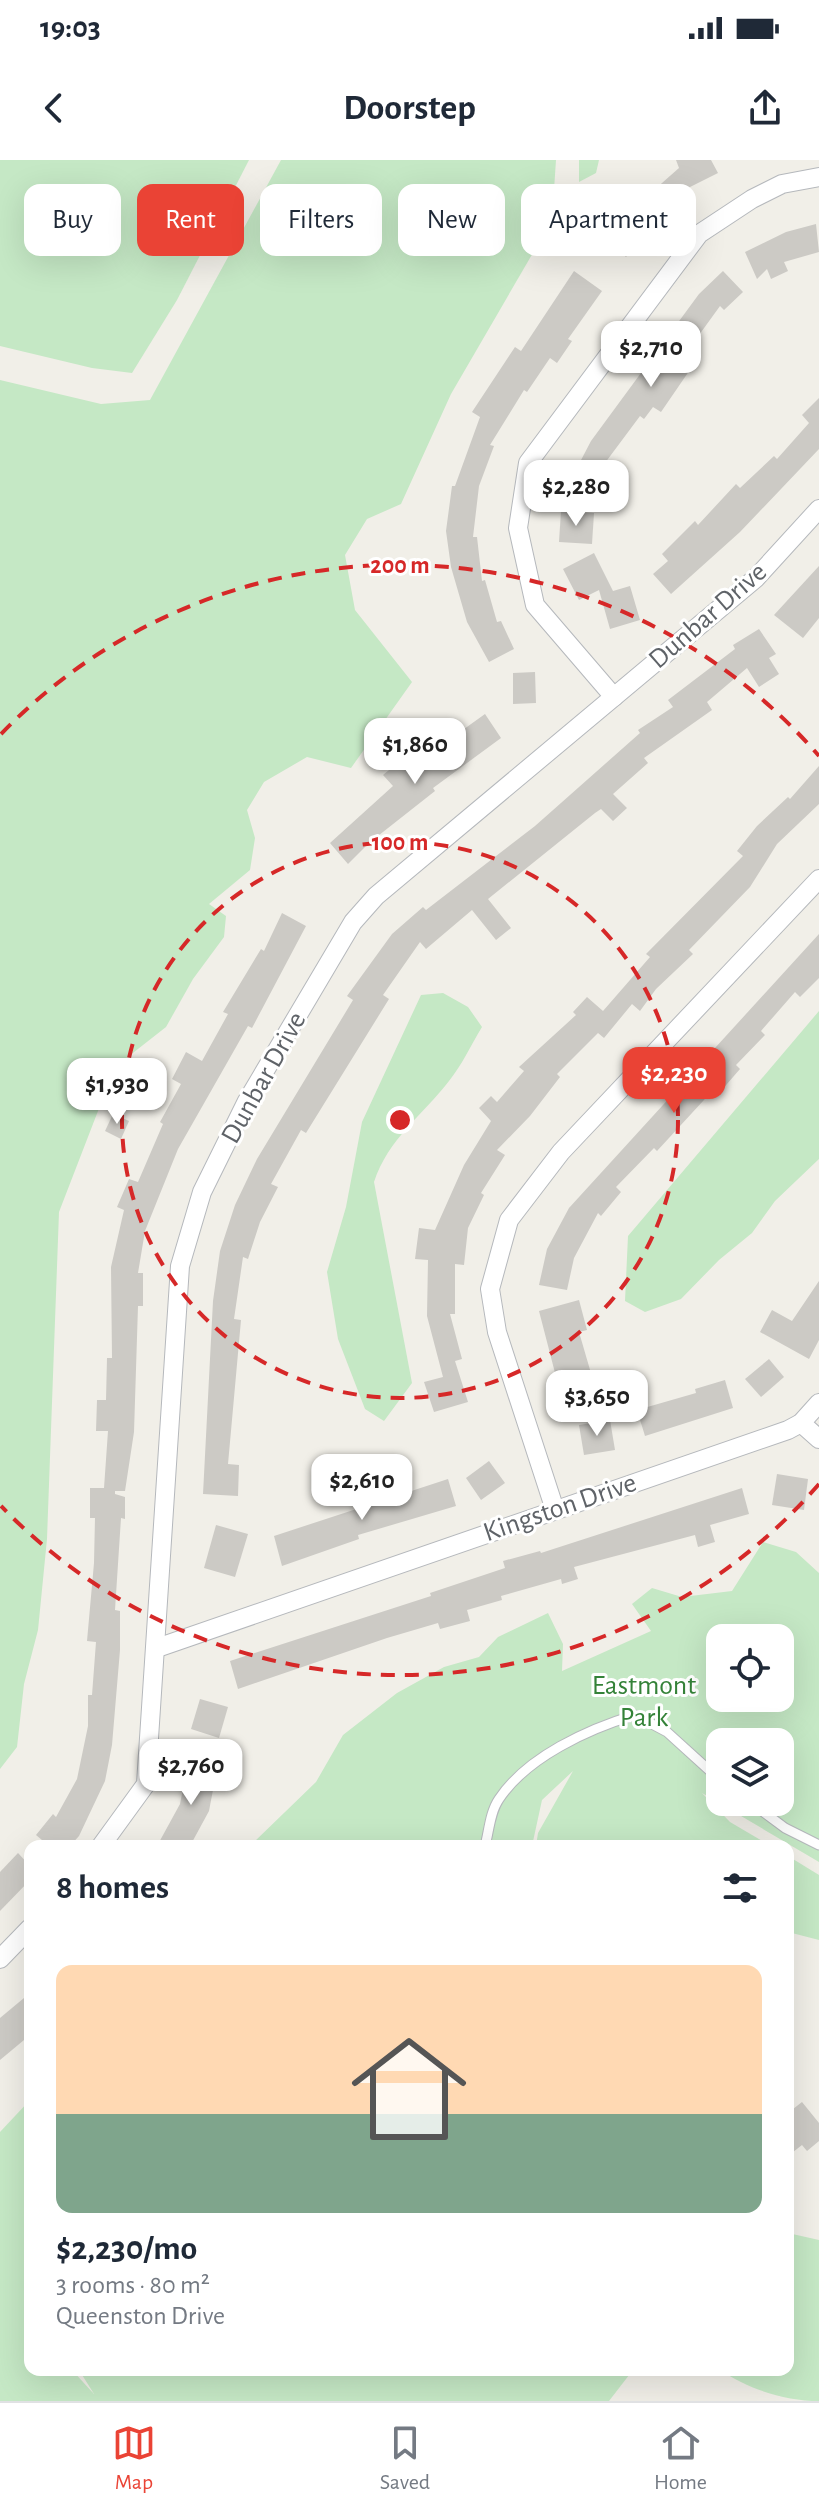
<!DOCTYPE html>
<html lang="en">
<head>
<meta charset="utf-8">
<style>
  :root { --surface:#fff; --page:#f6f6f7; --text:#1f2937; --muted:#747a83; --line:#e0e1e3; --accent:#ea4335 }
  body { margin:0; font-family:"Alegreya Sans",sans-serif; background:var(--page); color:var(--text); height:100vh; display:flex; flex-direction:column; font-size:30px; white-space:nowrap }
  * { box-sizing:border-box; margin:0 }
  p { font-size:26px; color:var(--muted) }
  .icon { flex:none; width:44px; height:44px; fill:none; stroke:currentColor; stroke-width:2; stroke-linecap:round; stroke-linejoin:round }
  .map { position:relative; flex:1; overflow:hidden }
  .side { position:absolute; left:24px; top:1680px; width:770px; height:536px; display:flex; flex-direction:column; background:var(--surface); border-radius:16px; box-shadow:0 8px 32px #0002 }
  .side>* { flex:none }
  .guide { position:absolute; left:24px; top:24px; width:772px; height:72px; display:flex; gap:16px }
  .tools { position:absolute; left:706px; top:1464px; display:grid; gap:16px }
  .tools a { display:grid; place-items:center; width:88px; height:88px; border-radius:16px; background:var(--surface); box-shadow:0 8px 32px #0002; font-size:40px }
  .price { position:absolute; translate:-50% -68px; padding:0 18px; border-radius:16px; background:#fff; color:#222; font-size:26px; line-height:52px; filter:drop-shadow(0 2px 4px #0008) }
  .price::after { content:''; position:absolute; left:50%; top:48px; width:24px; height:18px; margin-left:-12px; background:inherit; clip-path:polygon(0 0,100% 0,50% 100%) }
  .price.active { background:var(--accent); color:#fff }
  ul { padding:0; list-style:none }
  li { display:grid; align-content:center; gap:16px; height:424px; padding:0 32px }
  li+li { border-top:2px solid var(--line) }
  li span { display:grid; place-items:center; height:248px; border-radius:16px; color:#555 }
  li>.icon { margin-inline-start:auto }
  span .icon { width:144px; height:144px; fill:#fffc; stroke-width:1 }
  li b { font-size:34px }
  h2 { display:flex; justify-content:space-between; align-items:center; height:96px; padding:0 32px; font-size:34px }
  .pill { padding:0 28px; border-radius:16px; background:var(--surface); box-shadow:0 8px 32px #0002; font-size:28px; line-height:72px }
  .pill.active { background:var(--accent); color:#fff }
  .status { display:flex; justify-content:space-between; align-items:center; height:56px; padding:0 40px; background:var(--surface); direction:ltr }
  .status svg { height:22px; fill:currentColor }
  header { display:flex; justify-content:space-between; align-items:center; height:104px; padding:0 32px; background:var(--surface); font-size:36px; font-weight:700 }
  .menu { display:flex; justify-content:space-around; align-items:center; height:112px; border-top:2px solid var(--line); background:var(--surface); font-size:22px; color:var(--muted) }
  .menu a { display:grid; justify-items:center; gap:4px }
  .menu .active { color:var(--accent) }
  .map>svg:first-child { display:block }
  .green { fill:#c5e8c5; fill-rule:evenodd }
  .building { fill:#cccac5 }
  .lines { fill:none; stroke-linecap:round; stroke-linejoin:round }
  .service-casing { stroke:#b5b8bc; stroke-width:11 }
  .minor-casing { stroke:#b5b8bc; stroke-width:20 }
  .service { stroke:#fff; stroke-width:9 }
  .minor { stroke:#fff; stroke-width:18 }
  .ring { fill:none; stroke:#d62828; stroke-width:4; stroke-dasharray:14 10 }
  .labels { text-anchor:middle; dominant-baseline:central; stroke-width:6; stroke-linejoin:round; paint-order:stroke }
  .street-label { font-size:28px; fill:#5f6368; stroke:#fff }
  .park-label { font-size:28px; fill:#348238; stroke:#fff }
  .centre { fill:#d62828; stroke:#fff; stroke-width:4 }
  .ring-label { font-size:24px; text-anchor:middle; font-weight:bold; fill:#d62828; stroke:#fff; stroke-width:6; stroke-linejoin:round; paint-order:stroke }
</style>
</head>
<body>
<div class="status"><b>19:03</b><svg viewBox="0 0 49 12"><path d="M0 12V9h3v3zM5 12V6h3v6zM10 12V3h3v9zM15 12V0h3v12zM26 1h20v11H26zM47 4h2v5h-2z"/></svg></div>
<header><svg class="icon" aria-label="back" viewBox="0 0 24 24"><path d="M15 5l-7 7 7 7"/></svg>Doorstep<svg class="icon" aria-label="share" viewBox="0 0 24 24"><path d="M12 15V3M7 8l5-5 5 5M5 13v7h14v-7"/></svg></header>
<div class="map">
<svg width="819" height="2241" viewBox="0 0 819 2241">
  <rect width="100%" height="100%" fill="#f1efe8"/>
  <g class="green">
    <path d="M0 0H249L177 140 132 213 92 208 0 186Z"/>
    <path d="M281 0H556L554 30 541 79 451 234 401 344 367 359 345 395 355 450 412 522 351 608 307 597 264 622 247 650 255 678 250 710 209 744 226 756 224 777 193 819 166 867 115 907 59 1052 47 1379 38 1470 24 1524 17 1587 0 1609V220L101 244 150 240Z"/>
    <path d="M579 0H599L596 13 579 22Z"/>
    <path d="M443 833 468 847 482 867C471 885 462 905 449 921 423 955 388 979 374 1022L412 1223 384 1261 365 1249 338 1179 327 1112 346 1047 362 962 421 835Z"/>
    <path d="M819 851V999L775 1041 752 1073 719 1100 681 1139 645 1152 625 1141 628 1076Z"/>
    <path d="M763 1382 796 1392 819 1413V1702L702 1633 730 1662 771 1686H536L538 1673 573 1611 542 1640 532 1686H250L316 1622 343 1575 397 1533 444 1507 479 1497 498 1477 548 1453 563 1484 562 1511 651 1471 632 1444 652 1428 682 1437 732 1431ZM720 1478H780V1538H720ZM720 1582H780V1642H720Z"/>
    <path d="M788 1696 819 1715V1780L788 1772Z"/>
    <path d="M30 1940V2210H72L94 2234 79 2210H633L609 2241H0V1972Z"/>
    <path d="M788 2073 819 2080V2241C785 2241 748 2229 720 2210H788Z"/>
  </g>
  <g class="building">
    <path d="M676 0H711L718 13 680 32 683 35 645 69 648 73 626 97 603 74 625 51 628 53 679 8Z"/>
    <path d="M816 64 819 92 784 102 788 111 771 119 767 109 757 119 745 92 786 72Z"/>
    <path d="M574 111 602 131 568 179 572 181 557 203 550 198 527 232 524 230 490 285 494 286 479 326 473 377H477L482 421 485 420 497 462 501 461 514 489 489 502 467 462 451 407 446 371 452 326H455L480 257 472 252 515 187 521 191Z"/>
    <path d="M723 111 743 132 724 150 720 146 686 193 696 201 661 252 653 247 644 259 640 256 602 307 628 322 621 335 604 326 603 344 568 325 591 281 699 134Z"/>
    <path d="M819 238V289L740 372 671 434 653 414 668 401 662 394 695 361 698 365 736 324 740 328 774 296 777 299 809 263 802 255Z"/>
    <path d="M561 351 594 353 592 384 559 382Z"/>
    <path d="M594 393 613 431 630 426 640 460 610 469 599 430 579 440 563 409Z"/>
    <path d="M819 406V458L803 478 774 455Z"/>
    <path d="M759 469 776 494 769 498 779 514 759 527 747 508 707 542 712 550 644 598 648 603 613 634 627 648 613 661 601 649 595 653 488 739 511 768 496 780 472 750 426 789 420 782 383 835 389 839 306 973 301 970 271 1024 278 1027 260 1062 248 1099 243 1097 234 1159 241 1160 228 1304 239 1305 238 1336 203 1334 213 1141 220 1091 235 1045 257 999 353 840 347 836 392 774 423 747 426 750 535 666 640 573 638 570 673 547 668 540 735 489 733 485Z"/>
    <path d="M535 512 536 543 513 544V513Z"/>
    <path d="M485 554 501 578 433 628 435 631 369 683 348 704 330 683 393 626 383 615 406 596 414 605Z"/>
    <path d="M819 606V644L777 684 750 727 689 790 693 794 656 829 640 851 632 844 604 878 598 873 557 914 560 917 530 956 497 990 505 995 481 1033 484 1035 468 1068 464 1105 455 1104V1154H450L462 1199 455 1201 468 1242 434 1252 424 1222 443 1217 427 1156 428 1100 415 1099 419 1068 435 1070 464 1005 491 961 479 948 491 936 497 942 524 911 519 907 576 855 573 852 587 837 603 851 650 797 646 794 743 696 737 691 757 666 788 637 790 639Z"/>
    <path d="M282 753 306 766 252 868 248 866 178 989 145 1071 138 1113H143V1146H138L134 1272 125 1331H115V1334L125 1337V1359L121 1358 115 1450 120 1451V1490L112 1585 105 1621 79 1676 70 1686H49L36 1675 53 1654 56 1657 77 1619 88 1566V1535H92L96 1482 87 1481 94 1403 95 1358H90V1328H104L108 1271H96L97 1240H106L107 1198H112L111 1107 124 1050 117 1047 129 1019 138 1022 163 964 160 962 181 924 172 919 186 892 202 901 228 854 223 852 261 789 264 791Z"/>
    <path d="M819 774V818L800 837 795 832 761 871 765 875 736 905 740 909 720 932 715 928 657 991 654 988 616 1027 621 1032 601 1056 598 1053 574 1098 567 1130 539 1125 547 1089 569 1048Z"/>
    <path d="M113 954 129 961 121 979 105 971Z"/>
    <path d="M819 1121V1180L809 1199 760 1172 772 1150 792 1161Z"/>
    <path d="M579 1140 587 1170 579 1172 595 1227 561 1236 539 1151Z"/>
    <path d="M769 1199 784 1217 761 1237 745 1219Z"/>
    <path d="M725 1220 733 1248 645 1276 637 1250 696 1233 695 1229Z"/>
    <path d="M610 1260 615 1290 584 1295 579 1265Z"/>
    <path d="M489 1301 505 1323 481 1340 466 1318Z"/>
    <path d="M777 1314 808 1319 804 1350 772 1345Z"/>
    <path d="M448 1319 456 1346 358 1375 359 1379 282 1406 274 1376Z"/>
    <path d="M742 1328 749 1354 710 1365 715 1382 698 1387 695 1375 574 1407 578 1419 562 1424 561 1419 501 1436 502 1440 467 1450 470 1461 440 1469 438 1463 387 1478 238 1529 230 1501 431 1436 430 1433 505 1408 503 1401 540 1391 541 1393Z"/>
    <path d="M216 1365 248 1374 235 1417 204 1408Z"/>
    <path d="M200 1539 228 1547 219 1578 191 1569Z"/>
    <path d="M188 1603 217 1609 209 1651 190 1686H157L180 1644Z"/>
    <path d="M18 1693 30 1706V1720L0 1751V1712Z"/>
    <path d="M30 1833V1875L0 1900V1858Z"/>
    <path d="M802 1942 819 1963V1981L807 1991 802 1985 788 1996V1953Z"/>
  </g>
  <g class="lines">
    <defs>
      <g id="service">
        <path d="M750 1642 785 1668 819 1685"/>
        <path d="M485 1686C489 1671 490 1652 499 1639 527 1597 588 1569 635 1555L667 1572 720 1620"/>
      </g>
      <g id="minor">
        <path d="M614 537 535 445 518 368 528 303 699 74 752 39 782 24 819 17"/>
        <path d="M801 1263 819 1279"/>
        <path d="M555 1350 497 1172 490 1129 509 1060 561 992 819 719"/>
        <path d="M157 1488 788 1270 801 1263 819 1243"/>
        <path d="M101 1686 146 1624 180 1106 202 1032 247 941 353 762 376 736 756 418 819 349"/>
        <path d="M0 1799 30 1768"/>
      </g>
    </defs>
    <use href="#service" class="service-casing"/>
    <use href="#minor" class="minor-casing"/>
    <use href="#service" class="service"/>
    <use href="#minor" class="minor"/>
  </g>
  <g class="ring">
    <circle cx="400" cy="960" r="278"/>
    <path d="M819 1324A555 555 0 0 1 1 1346M1 574A555 555 0 0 1 819 596"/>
  </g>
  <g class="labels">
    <g class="street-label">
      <text transform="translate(708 456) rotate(-41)">Dunbar Drive</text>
      <text transform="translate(264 918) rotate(-61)">Dunbar Drive</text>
      <text transform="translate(560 1348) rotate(-19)">Kingston Drive</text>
    </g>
    <g class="park-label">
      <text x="644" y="1526">Eastmont<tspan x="644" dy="32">Park</tspan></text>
    </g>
  </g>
  <circle cx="400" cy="960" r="12" class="centre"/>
  <g class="ring-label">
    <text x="400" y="413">200 m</text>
    <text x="400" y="690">100 m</text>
  </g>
</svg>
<div class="tools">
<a><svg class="icon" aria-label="locate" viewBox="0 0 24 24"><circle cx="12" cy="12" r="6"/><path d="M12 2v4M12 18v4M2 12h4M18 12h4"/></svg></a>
<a><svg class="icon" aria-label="layers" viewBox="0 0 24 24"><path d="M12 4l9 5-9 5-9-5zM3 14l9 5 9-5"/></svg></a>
</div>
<b class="price" style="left:651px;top:229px">$2,710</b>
<b class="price" style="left:576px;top:368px">$2,280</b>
<b class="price" style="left:415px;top:626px">$1,860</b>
<b class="price active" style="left:674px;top:955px">$2,230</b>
<b class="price" style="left:117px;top:966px">$1,930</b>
<b class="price" style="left:597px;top:1278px">$3,650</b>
<b class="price" style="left:362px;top:1362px">$2,610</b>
<b class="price" style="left:191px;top:1647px">$2,760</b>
<div class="guide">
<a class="pill">Buy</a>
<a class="pill active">Rent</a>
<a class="pill">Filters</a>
<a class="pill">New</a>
<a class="pill">Apartment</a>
</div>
<section class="side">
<h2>8 homes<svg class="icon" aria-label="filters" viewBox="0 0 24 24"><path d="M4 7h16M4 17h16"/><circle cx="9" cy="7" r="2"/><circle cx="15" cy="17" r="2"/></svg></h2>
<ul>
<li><span style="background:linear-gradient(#ffd9b3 60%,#7fa58c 0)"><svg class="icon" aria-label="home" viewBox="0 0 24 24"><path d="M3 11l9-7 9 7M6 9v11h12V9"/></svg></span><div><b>$2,230/mo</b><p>3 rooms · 80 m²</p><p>Queenston Drive</p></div></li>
</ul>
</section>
</div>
<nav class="menu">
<a class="active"><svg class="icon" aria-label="map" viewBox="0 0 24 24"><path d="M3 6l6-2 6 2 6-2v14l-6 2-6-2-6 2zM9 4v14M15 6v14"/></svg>Map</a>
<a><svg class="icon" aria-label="saved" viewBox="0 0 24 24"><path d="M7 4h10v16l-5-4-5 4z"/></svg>Saved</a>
<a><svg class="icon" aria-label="home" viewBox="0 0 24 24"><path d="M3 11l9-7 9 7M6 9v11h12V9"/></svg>Home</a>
</nav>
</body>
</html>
